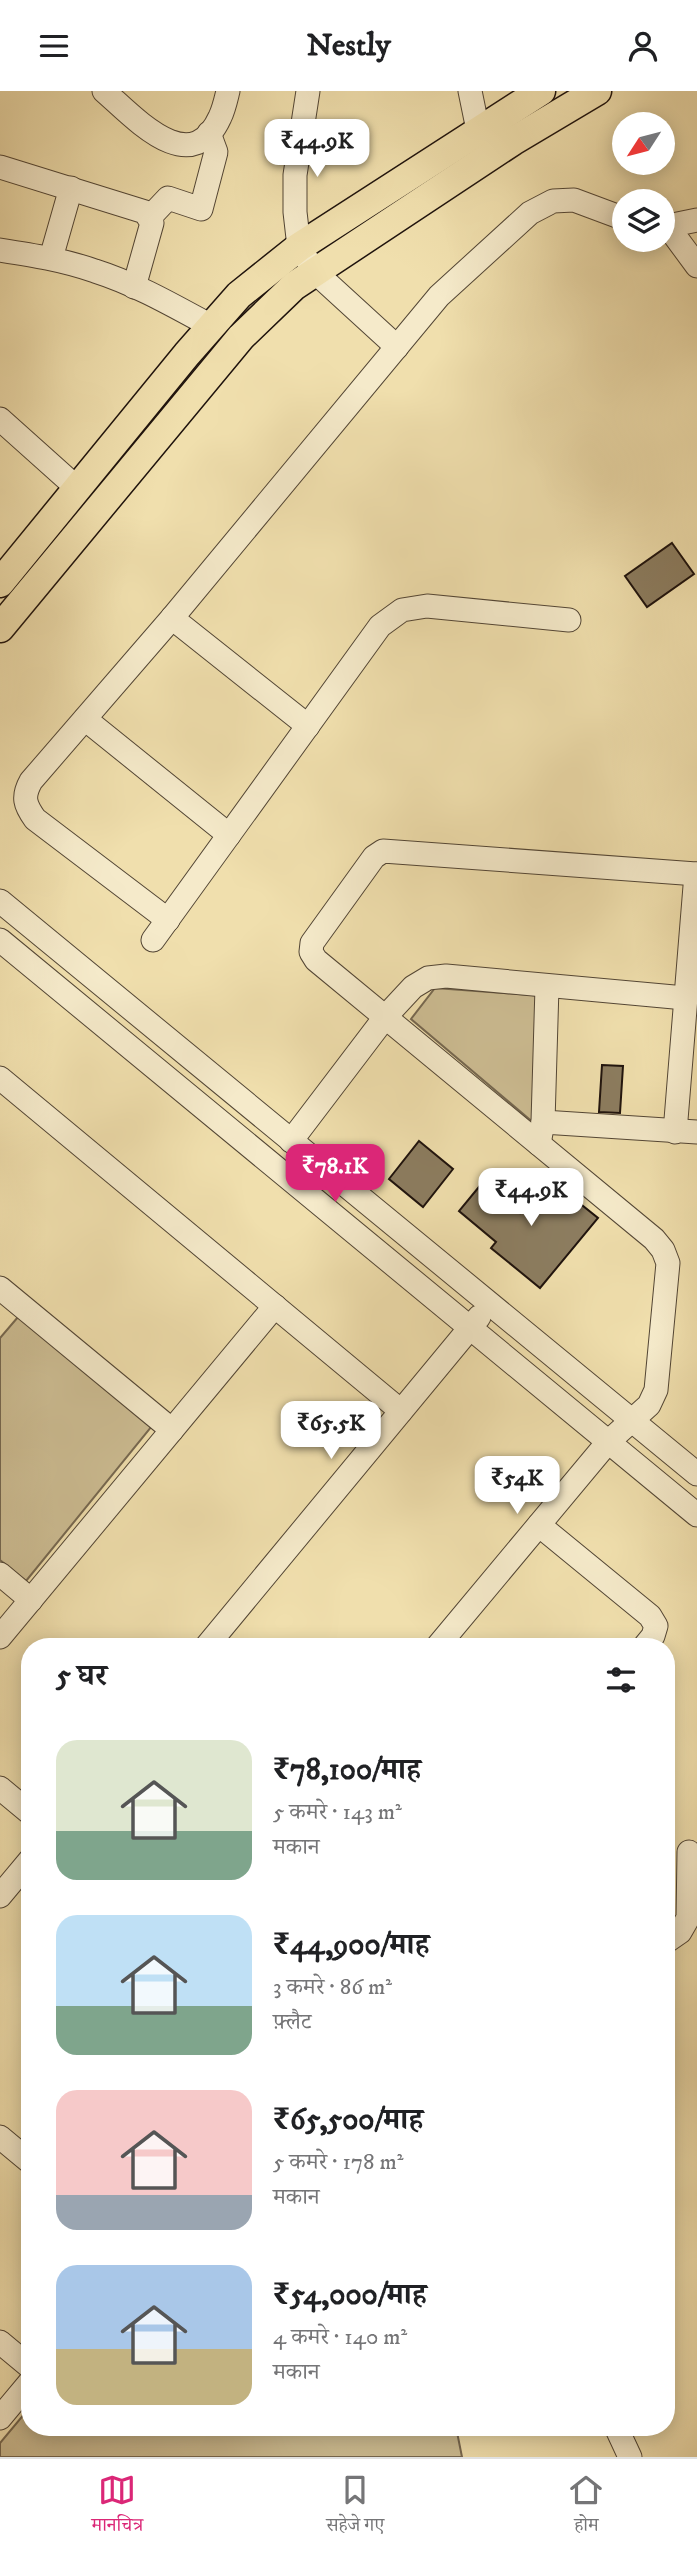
<!DOCTYPE html>
<html lang="hi">
<head>
<meta charset="utf-8">
<style>
  :root { --surface:#fff; --page:#f6f6f6; --text:#202124; --muted:#757577; --line:#e0e0e0; --accent:#db2777 }
  body { margin:0; font-family:"IM FELL DW Pica","Noto Serif Devanagari",serif; background:var(--page); color:var(--text); height:100vh; display:flex; flex-direction:column; font-size:26px; white-space:nowrap }
  * { box-sizing:border-box; margin:0 }
  p { font-size:23px; color:var(--muted) }
  .icon { flex:none; width:38px; height:38px; fill:none; stroke:currentColor; stroke-width:2; stroke-linecap:round; stroke-linejoin:round }
  .map { position:relative; flex:1; overflow:hidden }
  .side { position:absolute; left:21px; top:1547px; width:654px; height:798px; display:flex; flex-direction:column; background:var(--surface); border-radius:28px; box-shadow:0 4px 18px #0003 }
  .side>* { flex:none }
  .needle { width:46px; rotate:234deg }
  .fabs { position:absolute; left:612px; top:21px; display:grid; gap:14px }
  .fabs a { display:grid; place-items:center; width:63px; height:63px; border-radius:50%; background:var(--surface); box-shadow:0 4px 18px #0003; font-size:35px }
  .price { position:absolute; translate:-50% -60px; padding:0 16px; border-radius:14px; background:#fff; color:#222; font-size:23px; line-height:46px; filter:drop-shadow(0 2px 4px #0008) }
  .price::after { content:''; position:absolute; left:50%; top:42px; width:21px; height:16px; margin-left:-10px; background:inherit; clip-path:polygon(0 0,100% 0,50% 100%) }
  .price.current { background:var(--accent); color:#fff }
  ul { padding:0; list-style:none }
  li { display:flex; align-items:center; gap:21px; height:175px; padding:0 35px }
  li span { display:grid; place-items:center; flex:none; width:196px; height:140px; border-radius:21px; color:#555 }
  li>.icon { margin-inline-start:auto }
  span .icon { width:84px; height:84px; fill:#fffc; stroke-width:1 }
  li b { font-size:30px }
  h2 { display:flex; justify-content:space-between; align-items:center; height:84px; padding:0 35px; font-size:30px }
  header { display:flex; justify-content:space-between; align-items:center; height:91px; padding:0 35px; background:var(--surface); font-size:32px; font-weight:700 }
  .menu { display:flex; justify-content:space-around; align-items:center; height:98px; border-top:2px solid var(--line); background:var(--surface); font-size:19px; color:var(--muted) }
  .menu a { display:grid; justify-items:center; gap:4px }
  .menu .current { color:var(--accent) }
  .map>svg:first-child { display:block }
  .green { fill:#ccbc92; stroke:#766850; stroke-width:2 }
  .building { fill:#8c7d60; stroke:#1f130d; stroke-width:2 }
  .lines { fill:none; stroke-linecap:round; stroke-linejoin:round }
  .minor-casing { stroke:#534635; stroke-width:25 }
  .major-casing { stroke:#1f130d; stroke-width:31 }
  .minor { stroke:#f5eaca; stroke-width:23 }
  .major { stroke:#f0dfad; stroke-width:28 }
</style>
</head>
<body>
<header><svg class="icon" aria-label="menu" viewBox="0 0 24 24"><path d="M4 6h16M4 12h16M4 18h16"/></svg>Nestly<svg class="icon" aria-label="person" viewBox="0 0 24 24"><circle cx="12" cy="8" r="4"/><path d="M4 21q1-7 8-7t8 7"/></svg></header>
<div class="map">
<svg width="697" height="2366" viewBox="0 0 697 2366">
  <rect width="100%" height="100%" fill="#f0dfad"/>
  <filter id="stains"><feTurbulence type="fractalNoise" baseFrequency=".00286" numOctaves="4"/><feColorMatrix values="0 0 0 0 .2 0 0 0 0 .09 0 0 0 0 .02 0 0 0 .5 -.17"/></filter>
  <radialGradient id="worn" r=".72"><stop offset=".6" stop-color="#630" stop-opacity="0"/><stop offset="1" stop-color="#630" stop-opacity=".3"/></radialGradient>
  <g class="green">
    <path d="M435 897 545 905 535 1033 411 928Z"/>
    <path d="M18 1226 152 1335 26 1490 0 1469V1247Z"/>
    <path d="M30 2316V2336H456L462 2366H0V2352Z"/>
  </g>
  <g class="building">
    <path d="M672 452 694 483 647 516 625 485Z"/>
    <path d="M602 974 623 975 620 1022 599 1021Z"/>
    <path d="M419 1050 453 1078 423 1116 389 1088Z"/>
    <path d="M548 1087 598 1127 540 1197 491 1157 496 1151 459 1120 483 1091 520 1122Z"/>
  </g>
  <g class="lines">
    <defs>
      <g id="minor">
        <path d="M104 0C135 27 191 90 220 26 224 18 226 8 228 0"/>
        <path d="M308 0 295 84V121L299 156 315 181 397 256"/>
        <path d="M470 0 478 39"/>
        <path d="M0 76 145 121 152 132 134 196"/>
        <path d="M150 126 168 107 201 118 216 61 209 42"/>
        <path d="M663 136 697 129"/>
        <path d="M669 137 697 175"/>
        <path d="M0 159C32 164 64 169 95 180 136 193 174 215 211 235"/>
        <path d="M51 167 71 97"/>
        <path d="M0 328 77 397"/>
        <path d="M172 527 308 635"/>
        <path d="M85 628 229 744"/>
        <path d="M0 810 697 1383"/>
        <path d="M168 829 35 728C25 714 22 706 31 690L172 527 439 205 530 122 553 110 574 109 625 128"/>
        <path d="M0 849 697 1424"/>
        <path d="M153 849 380 535 402 519 427 515 569 529"/>
        <path d="M0 987 401 1320"/>
        <path d="M543 1031 547 896"/>
        <path d="M675 1041 696 783"/>
        <path d="M291 1050 386 925 413 896 428 887 446 885 685 907"/>
        <path d="M539 1053 543 1031 697 1041"/>
        <path d="M0 1197 172 1339"/>
        <path d="M539 1434 650 1525 656 1535 653 1545 644 1556"/>
        <path d="M0 1483 31 1509"/>
        <path d="M0 1546 275 1215"/>
        <path d="M206 1556 479 1226"/>
        <path d="M437 1556 608 1351 649 1314 656 1299 668 1172 663 1159 654 1148 316 869 311 861 312 852 374 766 383 760 697 783"/>
        <path d="M0 1697 30 1722"/>
        <path d="M0 1805 30 1769"/>
        <path d="M667 1850 680 1841 688 1827 689 1761"/>
        <path d="M0 2046 30 2071"/>
        <path d="M0 2251 30 2276"/>
        <path d="M0 2327 30 2291"/>
        <path d="M616 2336 630 2366"/>
      </g>
      <g id="major">
        <path d="M0 492 187 263 239 204 299 156 541 0"/>
        <path d="M0 537 241 246 294 195 513 50 597 0"/>
      </g>
    </defs>
    <use href="#minor" class="minor-casing"/>
    <use href="#major" class="major-casing"/>
    <use href="#minor" class="minor"/>
    <use href="#major" class="major"/>
  </g>
  <rect width="100%" height="100%" filter="url(#stains)"/>
  <rect width="100%" height="100%" fill="url(#worn)"/>
</svg>
<div class="fabs">
<a><svg class="needle" viewBox="-14 -14 28 28"><path d="M0-13l5 13h-10z" fill="#e53935"/><path d="M0 13l5-13h-10z" fill="#757577"/></svg></a>
<a><svg class="icon" aria-label="layers" viewBox="0 0 24 24"><path d="M12 4l9 5-9 5-9-5zM3 14l9 5 9-5"/></svg></a>
</div>
<b class="price" style="left:317px;top:88px">₹44.9K</b>
<b class="price current" style="left:335px;top:1113px">₹78.1K</b>
<b class="price" style="left:531px;top:1137px">₹44.9K</b>
<b class="price" style="left:331px;top:1370px">₹65.5K</b>
<b class="price" style="left:517px;top:1425px">₹54K</b>
<section class="side">
<h2>5 घर<svg class="icon" aria-label="filters" viewBox="0 0 24 24"><path d="M4 7h16M4 17h16"/><circle cx="9" cy="7" r="2"/><circle cx="15" cy="17" r="2"/></svg></h2>
<ul>
<li><span style="background:linear-gradient(#dfe7d0 65%,#7fa58c 0)"><svg class="icon" aria-label="home" viewBox="0 0 24 24"><path d="M3 11l9-7 9 7M6 9v11h12V9"/></svg></span><div><b>₹78,100/माह</b><p>5 कमरे · 143 m²</p><p>मकान</p></div></li>
<li><span style="background:linear-gradient(#bfe0f5 65%,#7fa58c 0)"><svg class="icon" aria-label="home" viewBox="0 0 24 24"><path d="M3 11l9-7 9 7M6 9v11h12V9"/></svg></span><div><b>₹44,900/माह</b><p>3 कमरे · 86 m²</p><p>फ़्लैट</p></div></li>
<li><span style="background:linear-gradient(#f6c9c9 75%,#9aa5b1 0)"><svg class="icon" aria-label="home" viewBox="0 0 24 24"><path d="M3 11l9-7 9 7M6 9v11h12V9"/></svg></span><div><b>₹65,500/माह</b><p>5 कमरे · 178 m²</p><p>मकान</p></div></li>
<li><span style="background:linear-gradient(#a9c7e8 60%,#c2b280 0)"><svg class="icon" aria-label="home" viewBox="0 0 24 24"><path d="M3 11l9-7 9 7M6 9v11h12V9"/></svg></span><div><b>₹54,000/माह</b><p>4 कमरे · 140 m²</p><p>मकान</p></div></li>
</ul>
</section>
</div>
<nav class="menu">
<a class="current"><svg class="icon" aria-label="map" viewBox="0 0 24 24"><path d="M3 6l6-2 6 2 6-2v14l-6 2-6-2-6 2zM9 4v14M15 6v14"/></svg>मानचित्र</a>
<a><svg class="icon" aria-label="saved" viewBox="0 0 24 24"><path d="M7 4h10v16l-5-4-5 4z"/></svg>सहेजे गए</a>
<a><svg class="icon" aria-label="home" viewBox="0 0 24 24"><path d="M3 11l9-7 9 7M6 9v11h12V9"/></svg>होम</a>
</nav>
</body>
</html>
